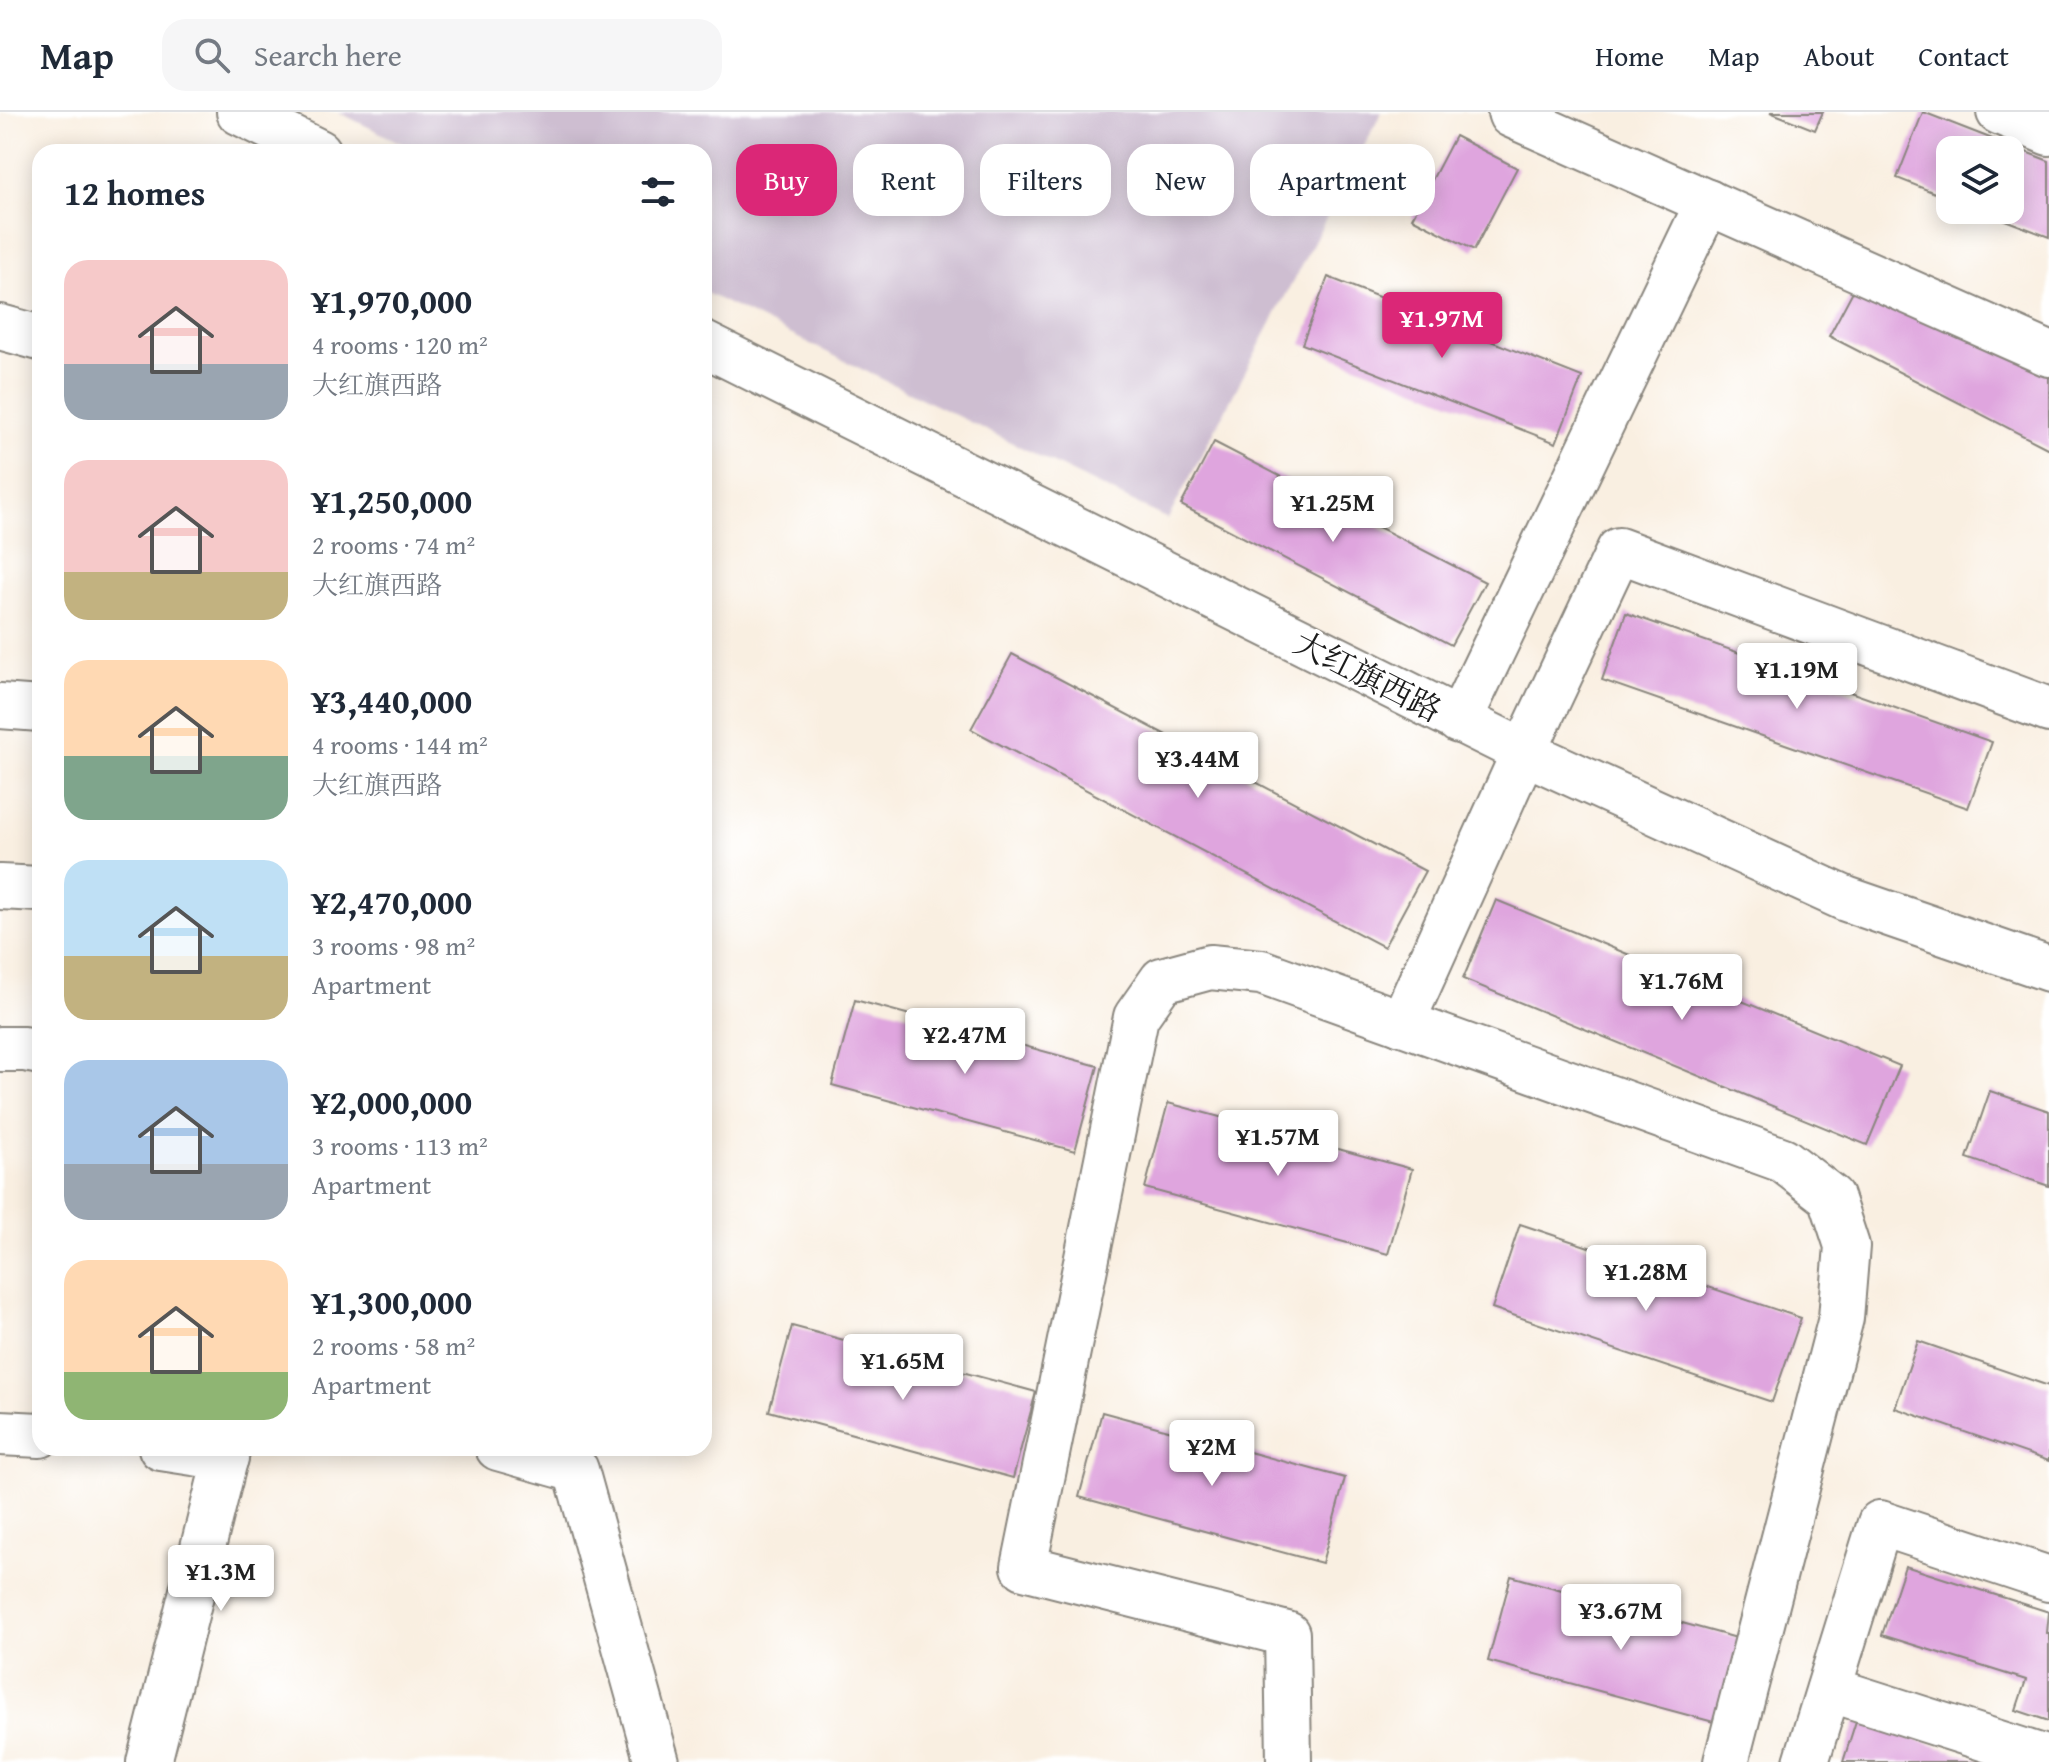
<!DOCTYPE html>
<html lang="en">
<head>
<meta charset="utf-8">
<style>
  :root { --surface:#fff; --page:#f6f6f7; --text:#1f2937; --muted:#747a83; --line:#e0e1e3; --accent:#db2777 }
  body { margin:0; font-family:"Gentium Book Plus","Noto Serif SC",serif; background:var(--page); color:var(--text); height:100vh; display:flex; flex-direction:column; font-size:30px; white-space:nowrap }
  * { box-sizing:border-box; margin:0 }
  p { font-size:26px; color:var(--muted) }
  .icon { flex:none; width:44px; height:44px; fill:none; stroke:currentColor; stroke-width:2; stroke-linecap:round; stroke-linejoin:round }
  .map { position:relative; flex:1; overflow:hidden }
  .panel { position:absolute; left:32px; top:32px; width:680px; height:1312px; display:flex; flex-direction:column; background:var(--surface); border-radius:24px; box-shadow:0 4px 20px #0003 }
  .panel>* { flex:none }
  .guide { position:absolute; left:736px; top:32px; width:760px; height:72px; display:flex; gap:16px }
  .fabs { position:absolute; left:1936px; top:24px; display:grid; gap:16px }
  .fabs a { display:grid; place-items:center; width:88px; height:88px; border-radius:16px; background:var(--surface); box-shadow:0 4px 20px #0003; font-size:40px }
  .price { position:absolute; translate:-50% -68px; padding:0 18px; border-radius:8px; background:#fff; color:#222; font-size:26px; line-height:52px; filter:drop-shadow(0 2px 4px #0008) }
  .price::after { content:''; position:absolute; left:50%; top:48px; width:24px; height:18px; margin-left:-12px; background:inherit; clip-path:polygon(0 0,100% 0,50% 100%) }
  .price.active { background:var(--accent); color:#fff }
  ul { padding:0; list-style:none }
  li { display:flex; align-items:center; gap:24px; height:200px; padding:0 32px }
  li span { display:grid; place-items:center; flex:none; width:224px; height:160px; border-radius:24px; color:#555 }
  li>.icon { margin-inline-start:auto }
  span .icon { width:96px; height:96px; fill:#fffc; stroke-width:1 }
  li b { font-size:34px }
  h2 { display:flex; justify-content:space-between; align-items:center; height:96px; padding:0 32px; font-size:34px }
  .chip { padding:0 28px; border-radius:24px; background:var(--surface); box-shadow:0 4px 20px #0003; font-size:28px; line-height:72px }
  .chip.active { background:var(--accent); color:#fff }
  header { display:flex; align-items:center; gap:48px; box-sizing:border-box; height:112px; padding:0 40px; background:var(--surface); border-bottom:2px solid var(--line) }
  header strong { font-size:38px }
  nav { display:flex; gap:44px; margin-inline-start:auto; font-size:28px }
  .search { width:560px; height:72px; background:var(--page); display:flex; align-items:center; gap:20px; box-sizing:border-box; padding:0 28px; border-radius:24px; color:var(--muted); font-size:30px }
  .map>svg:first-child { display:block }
  .industrial { fill:#cebed1 }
  .building { fill:#dfa5de }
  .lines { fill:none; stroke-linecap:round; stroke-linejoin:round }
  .minor-casing { stroke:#8a867e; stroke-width:48 }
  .minor { stroke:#fff; stroke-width:44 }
  .labels { text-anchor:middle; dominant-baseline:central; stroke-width:7; stroke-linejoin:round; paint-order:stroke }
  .street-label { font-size:32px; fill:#1c1c1c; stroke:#fff }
</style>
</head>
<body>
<header>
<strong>Map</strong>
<div class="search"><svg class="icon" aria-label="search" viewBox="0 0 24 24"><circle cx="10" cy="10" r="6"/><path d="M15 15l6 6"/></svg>Search here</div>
<nav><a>Home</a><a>Map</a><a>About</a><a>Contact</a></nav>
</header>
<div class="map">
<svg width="2049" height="1650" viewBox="0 0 2049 1650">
  <rect width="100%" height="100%" fill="#fff"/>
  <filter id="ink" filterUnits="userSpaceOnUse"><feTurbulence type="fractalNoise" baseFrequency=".0125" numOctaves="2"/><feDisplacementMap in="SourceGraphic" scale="16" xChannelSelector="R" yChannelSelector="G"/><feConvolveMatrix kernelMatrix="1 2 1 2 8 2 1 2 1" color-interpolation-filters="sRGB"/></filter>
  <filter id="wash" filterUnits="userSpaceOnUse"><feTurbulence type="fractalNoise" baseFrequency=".006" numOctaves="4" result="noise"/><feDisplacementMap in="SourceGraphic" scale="32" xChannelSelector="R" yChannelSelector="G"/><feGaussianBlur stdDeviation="1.8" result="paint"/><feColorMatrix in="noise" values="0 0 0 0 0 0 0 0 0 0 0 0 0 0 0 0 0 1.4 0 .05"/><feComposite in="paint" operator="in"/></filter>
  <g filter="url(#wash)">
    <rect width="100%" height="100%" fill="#f9efe1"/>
    <path class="industrial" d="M338 0H1382L1168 407 704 180V40H419Z"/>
    <g id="blocks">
      <g class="building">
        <path d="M1770 0H1823L1815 18Z"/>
        <path d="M1923 0 2049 49V125L1979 98H2010V38H1950V87L1897 66Z"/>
        <path d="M1455 24 1517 56 1474 138 1412 106Z"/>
        <path d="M1863 160 2049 257V337L1829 224Z"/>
        <path d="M1328 165 1582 265 1556 331 1302 232Z"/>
        <path d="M1214 330 1485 470 1451 533 1181 393Z"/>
        <path d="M1626 501 1992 630 1968 696 1602 568Z"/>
        <path d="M1012 542 1425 759 1384 835 971 617Z"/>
        <path d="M1496 788 1900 954 1867 1033 1463 867Z"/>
        <path d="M855 888 1098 954 1075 1039 832 973Z"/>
        <path d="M1990 979 2049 999V1074L1967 1046Z"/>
        <path d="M1168 991 1412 1057 1388 1142 1145 1076Z"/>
        <path d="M1520 1112 1801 1206 1772 1290 1492 1196Z"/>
        <path d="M792 1214 1036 1280 1013 1366 769 1299Z"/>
        <path d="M1918 1229 2049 1274V1349L1895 1296Z"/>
        <path d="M1102 1300 1345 1366 1322 1451 1079 1385Z"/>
        <path d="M1905 1454 2049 1500 2047 1521H2049V1609L2016 1598 2026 1568 1882 1523Z"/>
        <path d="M1511 1464 1755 1531 1732 1615 1488 1549Z"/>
        <path d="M1856 1609 1983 1649V1650H1843Z"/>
      </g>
    </g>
  </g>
  <g filter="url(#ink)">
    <use href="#blocks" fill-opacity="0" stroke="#8a867e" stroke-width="2"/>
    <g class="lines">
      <defs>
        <g id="minor">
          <path d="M239 0 319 40"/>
          <path d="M1510 0 1511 3 2049 242"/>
          <path d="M1999 0 2049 21"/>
          <path d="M0 215 40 226"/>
          <path d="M704 232 1524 640 1846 787 2049 857"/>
          <path d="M0 594 40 597"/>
          <path d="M1459 609 1708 90"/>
          <path d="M0 775 40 777"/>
          <path d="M1402 911 1524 640 1619 438 2049 598"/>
          <path d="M0 937H24L40 940"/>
          <path d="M0 1321 40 1323"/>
          <path d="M161 1336 226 1346"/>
          <path d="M498 1336 576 1358 657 1650"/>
          <path d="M1829 1577 2049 1647"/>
          <path d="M149 1650 228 1336"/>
          <path d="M1289 1650 1287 1522 1024 1455 1136 905 1162 868 1210 855 1261 860 1783 1048 1831 1085 1847 1134 1841 1206 1726 1650"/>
          <path d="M1806 1650 1880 1411 2049 1467"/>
        </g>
      </defs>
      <use href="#minor" class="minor-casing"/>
      <use href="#minor" class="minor"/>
    </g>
  </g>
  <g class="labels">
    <g class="street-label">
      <text transform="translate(1368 564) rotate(27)">大红旗西路</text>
    </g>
  </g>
</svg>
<div class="fabs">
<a><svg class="icon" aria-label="layers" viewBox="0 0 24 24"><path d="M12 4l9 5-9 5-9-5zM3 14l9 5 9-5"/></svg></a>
</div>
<b class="price active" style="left:1442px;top:248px">¥1.97M</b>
<b class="price" style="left:1333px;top:432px">¥1.25M</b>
<b class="price" style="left:1797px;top:599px">¥1.19M</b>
<b class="price" style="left:1198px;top:688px">¥3.44M</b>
<b class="price" style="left:1682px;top:910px">¥1.76M</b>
<b class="price" style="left:965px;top:964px">¥2.47M</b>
<b class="price" style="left:1278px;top:1066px">¥1.57M</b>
<b class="price" style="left:1646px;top:1201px">¥1.28M</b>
<b class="price" style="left:903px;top:1290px">¥1.65M</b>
<b class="price" style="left:1212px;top:1376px">¥2M</b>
<b class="price" style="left:221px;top:1501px">¥1.3M</b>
<b class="price" style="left:1621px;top:1540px">¥3.67M</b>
<div class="guide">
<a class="chip active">Buy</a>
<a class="chip">Rent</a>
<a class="chip">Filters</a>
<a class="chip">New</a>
<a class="chip">Apartment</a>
</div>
<section class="panel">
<h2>12 homes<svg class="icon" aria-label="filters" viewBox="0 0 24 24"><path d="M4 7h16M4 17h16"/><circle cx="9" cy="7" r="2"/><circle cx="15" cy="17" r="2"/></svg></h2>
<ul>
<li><span style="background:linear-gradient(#f6c9c9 65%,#9aa5b1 0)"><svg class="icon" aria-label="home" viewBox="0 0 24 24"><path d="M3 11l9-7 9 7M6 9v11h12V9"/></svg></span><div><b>¥1,970,000</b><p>4 rooms · 120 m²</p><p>大红旗西路</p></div></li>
<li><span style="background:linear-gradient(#f6c9c9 70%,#c2b280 0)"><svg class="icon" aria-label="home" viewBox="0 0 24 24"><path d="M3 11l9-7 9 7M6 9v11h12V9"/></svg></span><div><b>¥1,250,000</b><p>2 rooms · 74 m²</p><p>大红旗西路</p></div></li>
<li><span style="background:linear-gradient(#ffd9b3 60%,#7fa58c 0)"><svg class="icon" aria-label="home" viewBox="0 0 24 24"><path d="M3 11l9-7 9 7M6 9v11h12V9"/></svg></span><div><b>¥3,440,000</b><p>4 rooms · 144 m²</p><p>大红旗西路</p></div></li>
<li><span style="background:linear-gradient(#bfe0f5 60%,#c2b280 0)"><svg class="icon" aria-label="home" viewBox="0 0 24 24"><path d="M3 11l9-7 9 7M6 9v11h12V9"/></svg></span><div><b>¥2,470,000</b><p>3 rooms · 98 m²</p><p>Apartment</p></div></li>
<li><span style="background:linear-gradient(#a9c7e8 65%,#9aa5b1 0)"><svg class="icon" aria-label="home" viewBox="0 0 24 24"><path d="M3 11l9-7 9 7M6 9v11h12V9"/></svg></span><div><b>¥2,000,000</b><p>3 rooms · 113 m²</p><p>Apartment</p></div></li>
<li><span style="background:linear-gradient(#ffd9b3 70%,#8fb573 0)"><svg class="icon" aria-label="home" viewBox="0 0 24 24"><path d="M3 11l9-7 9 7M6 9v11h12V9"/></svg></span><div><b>¥1,300,000</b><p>2 rooms · 58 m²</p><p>Apartment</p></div></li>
</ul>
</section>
</div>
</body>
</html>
